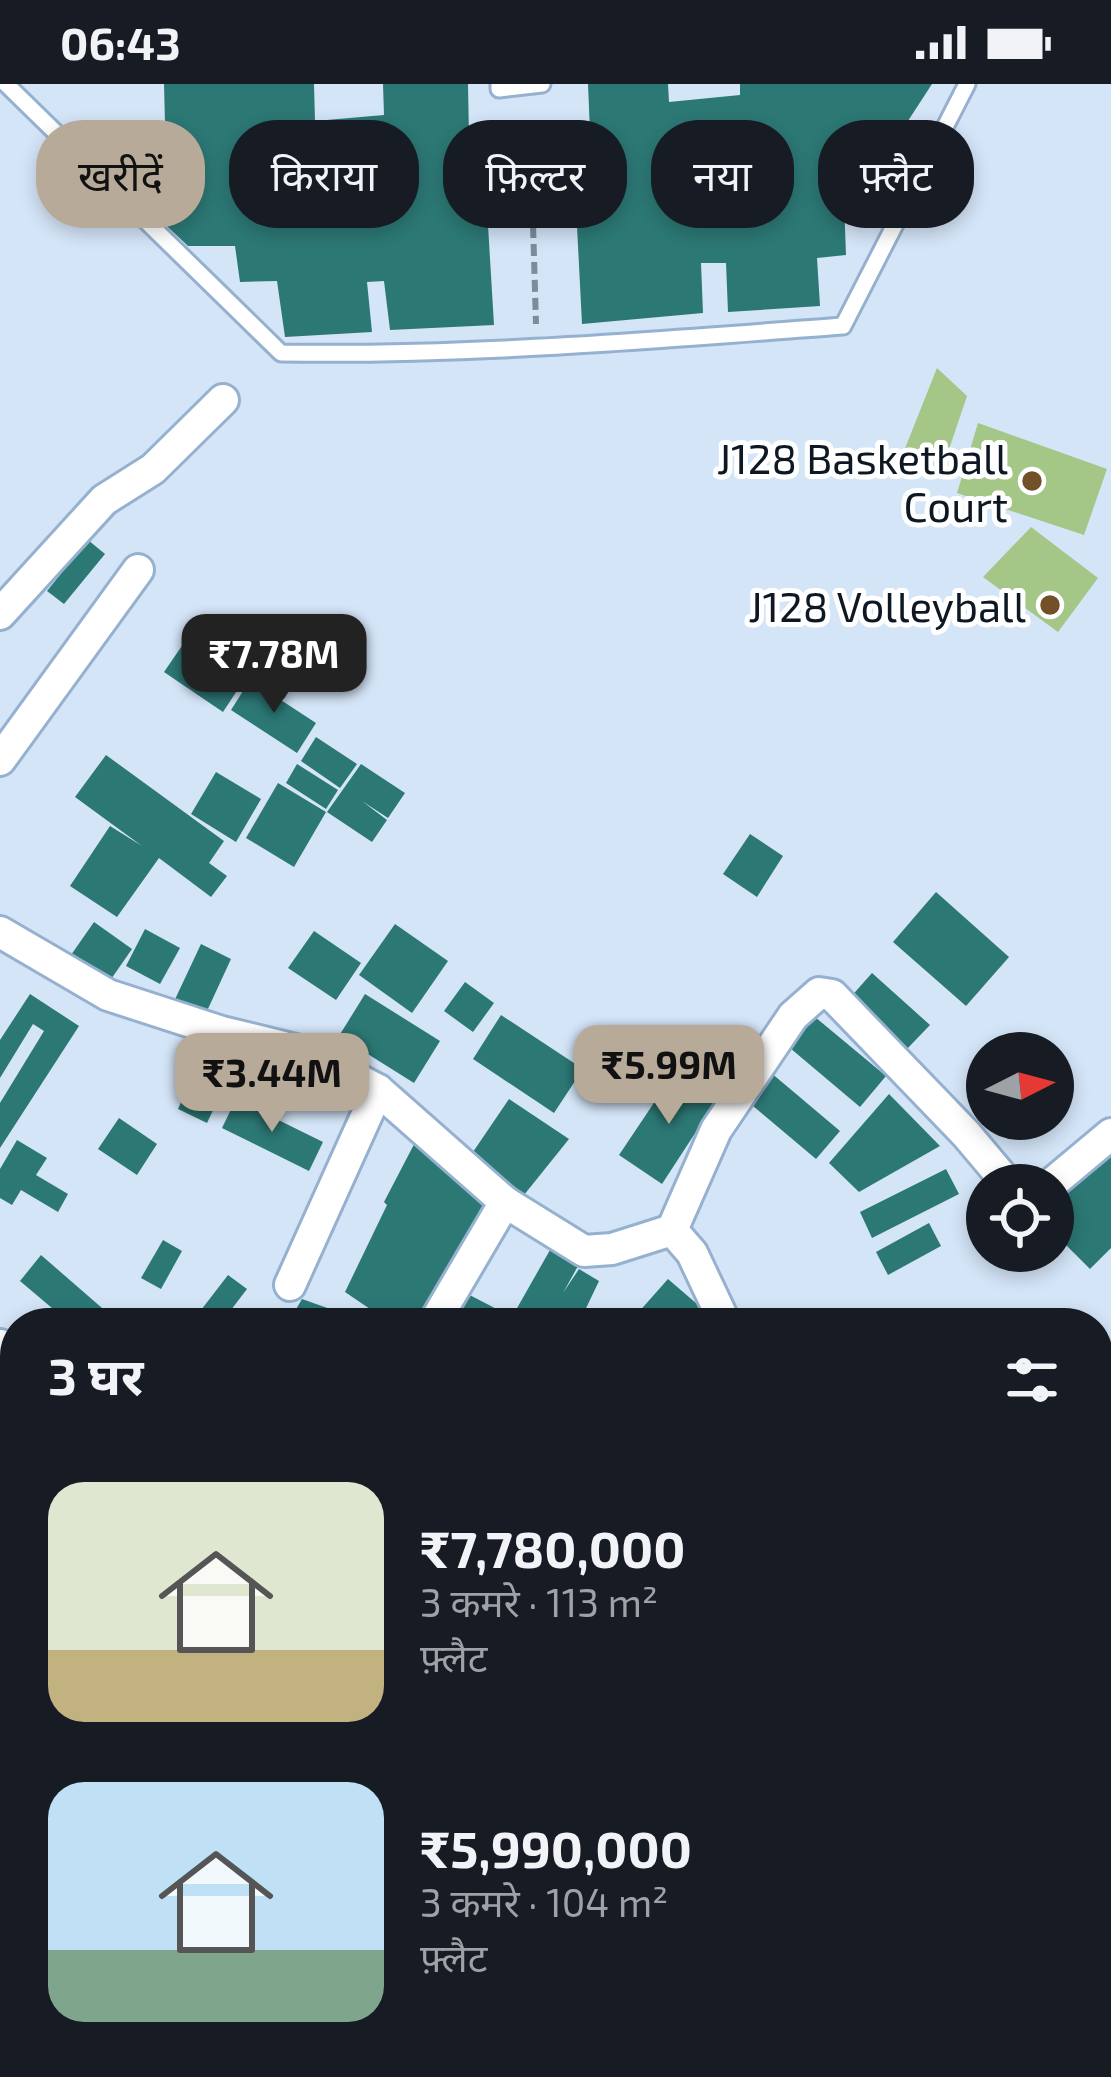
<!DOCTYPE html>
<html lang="hi">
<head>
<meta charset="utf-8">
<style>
  :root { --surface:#171b24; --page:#242831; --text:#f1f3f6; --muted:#9ea1a6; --accent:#b8aa99 }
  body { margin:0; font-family:"Exo 2","Noto Sans Devanagari",sans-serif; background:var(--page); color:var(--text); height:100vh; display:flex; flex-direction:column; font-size:45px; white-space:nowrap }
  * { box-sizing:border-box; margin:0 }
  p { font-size:39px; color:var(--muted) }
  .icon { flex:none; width:66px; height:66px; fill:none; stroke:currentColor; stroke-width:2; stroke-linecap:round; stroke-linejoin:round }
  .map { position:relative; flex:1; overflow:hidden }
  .panel { position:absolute; left:0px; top:1224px; width:1113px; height:771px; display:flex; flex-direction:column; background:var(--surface); border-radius:48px 48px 0 0; box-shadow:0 6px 18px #0003 }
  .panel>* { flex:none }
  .guide { position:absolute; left:36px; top:36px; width:1041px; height:108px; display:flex; gap:24px }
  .needle { width:78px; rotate:84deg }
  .buttons { position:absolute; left:966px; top:948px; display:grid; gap:24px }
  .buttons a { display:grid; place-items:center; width:108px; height:108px; border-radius:50%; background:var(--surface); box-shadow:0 6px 18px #0003; font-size:60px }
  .price { position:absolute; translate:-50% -102px; padding:0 27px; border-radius:24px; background:var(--accent); color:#111; font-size:39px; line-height:78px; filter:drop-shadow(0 3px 6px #0008) }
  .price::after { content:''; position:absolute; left:50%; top:72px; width:36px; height:27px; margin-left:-18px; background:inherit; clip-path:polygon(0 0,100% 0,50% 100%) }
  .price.on { background:#222; color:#fff }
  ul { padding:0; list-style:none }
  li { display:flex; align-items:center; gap:36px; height:300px; padding:0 48px }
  li span { display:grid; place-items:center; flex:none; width:336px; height:240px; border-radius:36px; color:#555 }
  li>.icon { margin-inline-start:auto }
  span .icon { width:144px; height:144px; fill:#fffc; stroke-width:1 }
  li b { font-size:51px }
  h2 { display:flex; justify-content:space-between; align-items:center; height:144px; padding:0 48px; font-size:51px }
  .chip { padding:0 42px; border-radius:48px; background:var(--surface); box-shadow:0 6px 18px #0003; font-size:42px; line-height:108px }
  .chip.on { background:var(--accent); color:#111 }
  .status { display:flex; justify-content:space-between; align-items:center; height:84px; padding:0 60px; background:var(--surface); direction:ltr }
  .status svg { height:33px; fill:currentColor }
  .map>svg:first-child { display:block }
  .green { fill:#a4c687 }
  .building { fill:#2c7875 }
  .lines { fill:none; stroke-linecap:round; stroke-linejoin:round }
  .service-casing { stroke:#95b1cf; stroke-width:21 }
  .minor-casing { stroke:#95b1cf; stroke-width:36 }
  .path { stroke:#7d8c9b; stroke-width:6; stroke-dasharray:12 6; stroke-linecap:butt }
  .service { stroke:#fff; stroke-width:15 }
  .minor { stroke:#fff; stroke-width:30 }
  .poi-dot { fill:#725128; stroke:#fff; stroke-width:4.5 }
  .labels { text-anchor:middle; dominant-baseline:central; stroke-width:10; stroke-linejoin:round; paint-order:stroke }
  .poi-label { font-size:42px; fill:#0d1823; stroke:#fff; text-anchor:end }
</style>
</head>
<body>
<div class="status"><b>06:43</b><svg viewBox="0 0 49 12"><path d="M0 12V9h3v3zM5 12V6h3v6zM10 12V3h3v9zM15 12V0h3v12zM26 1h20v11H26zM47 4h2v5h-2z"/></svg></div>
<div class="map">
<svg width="1111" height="1993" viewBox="0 0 1111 1993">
  <rect width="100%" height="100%" fill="#d4e5f8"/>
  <g class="green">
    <path d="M937 284 967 312 940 392 902 372Z"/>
    <path d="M978 339 1107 385 1084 451 957 409Z"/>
    <path d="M1031 443 1098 494 1058 548 983 493Z"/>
  </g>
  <g class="building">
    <path d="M164 0H314L315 37 384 31 383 0H468L469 54 590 48 588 0H668L669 18 740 11V0H932L878 83 843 89 846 171 817 174 820 222 728 228 726 179H701L703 229 582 240 575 103 486 108 494 241 390 246 384 197 367 198 372 248 285 253 277 197 240 198 235 162H188L105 84 166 79Z"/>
    <path d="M88 456 105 470 64 520 47 507Z"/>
    <path d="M244 535 275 555 268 566 282 575 289 563 309 576 284 615 224 576 246 593 223 628 164 588 188 553 219 574Z"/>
    <path d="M250 596 316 639 297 669 231 626Z"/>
    <path d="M316 653 357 680 340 704 301 677Z"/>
    <path d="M106 671 224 757 209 779 227 792 211 813 159 774 117 833 70 802 110 742 142 762 75 713Z"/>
    <path d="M297 680 338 706 326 725 286 699Z"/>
    <path d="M361 680 405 709 388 734 362 717 387 736 372 758 327 728Z"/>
    <path d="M216 688 261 715 236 758 191 730Z"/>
    <path d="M278 699 326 728 294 783 246 754Z"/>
    <path d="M750 750 783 772 757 813 723 790Z"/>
    <path d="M936 808 1009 873 966 922 893 858Z"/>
    <path d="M94 838 132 865 109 898 71 871Z"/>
    <path d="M395 840 448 877 412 929 359 891Z"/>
    <path d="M145 845 180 864 160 900 126 882Z"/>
    <path d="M314 847 361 879 336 916 288 884Z"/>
    <path d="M201 860 231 875 201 940 170 926Z"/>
    <path d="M872 889 930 941 905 967 848 916Z"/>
    <path d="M465 898 494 919 473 948 444 927Z"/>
    <path d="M30 910 79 942 0 1064V1019L44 947 33 940 0 994V956Z"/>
    <path d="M365 910 440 957 414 999 339 952Z"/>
    <path d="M501 931 583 985 554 1029 473 975Z"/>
    <path d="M815 933 886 992 860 1023 790 964Z"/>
    <path d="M201 974 231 988 207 1039 178 1025Z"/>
    <path d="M676 986 718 1014 662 1100 619 1071Z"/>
    <path d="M770 988 840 1047 816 1075 746 1016Z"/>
    <path d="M889 1010 940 1062 859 1108 829 1079Z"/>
    <path d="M236 1015 323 1058 309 1087 222 1044Z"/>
    <path d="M509 1015 569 1055 524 1111 473 1068Z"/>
    <path d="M119 1034 157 1060 137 1091 98 1065Z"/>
    <path d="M422 1045 496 1116 469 1162 412 1239H362L370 1225 345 1208 387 1121 384 1118Z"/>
    <path d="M17 1056 47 1074 36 1091 68 1110 58 1128 21 1106 12 1121 0 1114V1085Z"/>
    <path d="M1111 1064V1164L1090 1185 1053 1148V1122Z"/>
    <path d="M946 1085 959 1110 872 1154 860 1128Z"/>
    <path d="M929 1139 941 1162 888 1191 876 1168Z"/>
    <path d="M163 1156 182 1167 161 1205 141 1194Z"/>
    <path d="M550 1166 578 1182 563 1209 579 1185 599 1197 579 1239H446L462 1207 512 1233Z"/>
    <path d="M41 1171 102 1224 95 1232 105 1239H52L59 1230 20 1197Z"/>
    <path d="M228 1191 247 1205 221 1239H209L198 1230Z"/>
    <path d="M668 1195 704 1226 692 1239H629Z"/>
    <path d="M302 1215 333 1226 327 1239H288Z"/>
    <path d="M0 1302 15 1317V1394L0 1412Z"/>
    <path d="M1098 1461 1111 1473V1536L1098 1555Z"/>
    <path d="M15 1470V1536L0 1555V1482Z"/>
    <path d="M0 1645 15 1659V1689L0 1705Z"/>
    <path d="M1098 1653 1111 1662V1737L1098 1755Z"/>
    <path d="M1102 1758 1111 1763V1809L1098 1801V1764Z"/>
    <path d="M40 1980H78L89 1993H30Z"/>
  </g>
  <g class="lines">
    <defs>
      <g id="service">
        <path d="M6 0 281 269C469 272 656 256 843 242L967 0"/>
        <path d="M499 0V5L542 0"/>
        <path d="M1081 1993 1093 1980"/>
      </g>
      <g id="minor">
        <path d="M0 530 104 416 153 385 223 316"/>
        <path d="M0 676 138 486"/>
        <path d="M0 848 108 911 222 948 308 969 378 1006 505 1118 584 1167 612 1165 672 1146 692 1169 725 1239"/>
        <path d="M1050 1101 1111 1050"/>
        <path d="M672 1146 716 1046 793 932 819 909 832 911 966 1050 1009 1101"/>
        <path d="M290 1201 378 1006"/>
        <path d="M434 1239 505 1118"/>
        <path d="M0 1261 10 1273 0 1288"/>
        <path d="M0 1746 15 1758"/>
        <path d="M0 1800 15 1785"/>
        <path d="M0 1839 15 1868"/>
        <path d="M0 1924 15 1909"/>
        <path d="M1098 1957 1111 1969"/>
        <path d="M442 1993 457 1980"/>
      </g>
    </defs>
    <use href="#service" class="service-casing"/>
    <use href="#minor" class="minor-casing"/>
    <path class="path" d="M532 106 536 240"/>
    <use href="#service" class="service"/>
    <use href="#minor" class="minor"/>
  </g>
  <g class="poi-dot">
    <circle cx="1032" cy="397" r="12"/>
    <circle cx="1050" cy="521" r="12"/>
  </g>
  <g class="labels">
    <g class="poi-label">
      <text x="1008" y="373">J128 Basketball<tspan x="1008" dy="48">Court</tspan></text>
      <text x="1026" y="521">J128 Volleyball</text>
    </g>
  </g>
</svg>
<div class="buttons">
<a><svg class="needle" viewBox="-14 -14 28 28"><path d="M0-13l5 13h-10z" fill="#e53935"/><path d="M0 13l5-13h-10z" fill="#9ea1a6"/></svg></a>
<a><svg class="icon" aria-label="locate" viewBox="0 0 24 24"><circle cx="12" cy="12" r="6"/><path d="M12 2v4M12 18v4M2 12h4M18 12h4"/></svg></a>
</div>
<b class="price on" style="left:274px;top:632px">₹7.78M</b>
<b class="price" style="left:669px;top:1043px">₹5.99M</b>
<b class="price" style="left:272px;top:1051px">₹3.44M</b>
<div class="guide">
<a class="chip on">खरीदें</a>
<a class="chip">किराया</a>
<a class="chip">फ़िल्टर</a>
<a class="chip">नया</a>
<a class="chip">फ़्लैट</a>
</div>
<section class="panel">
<h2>3 घर<svg class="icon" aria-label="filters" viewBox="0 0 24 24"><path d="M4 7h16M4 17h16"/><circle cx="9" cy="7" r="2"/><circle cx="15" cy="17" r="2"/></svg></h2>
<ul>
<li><span style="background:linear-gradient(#dfe7d0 70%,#c2b280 0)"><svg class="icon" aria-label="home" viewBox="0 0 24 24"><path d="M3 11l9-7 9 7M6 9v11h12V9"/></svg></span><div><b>₹7,780,000</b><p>3 कमरे · 113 m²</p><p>फ़्लैट</p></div></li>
<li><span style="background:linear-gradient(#bfe0f5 70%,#7fa58c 0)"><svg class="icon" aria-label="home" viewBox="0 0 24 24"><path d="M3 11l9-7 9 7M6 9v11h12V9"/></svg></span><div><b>₹5,990,000</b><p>3 कमरे · 104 m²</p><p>फ़्लैट</p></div></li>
</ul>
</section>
</div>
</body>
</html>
